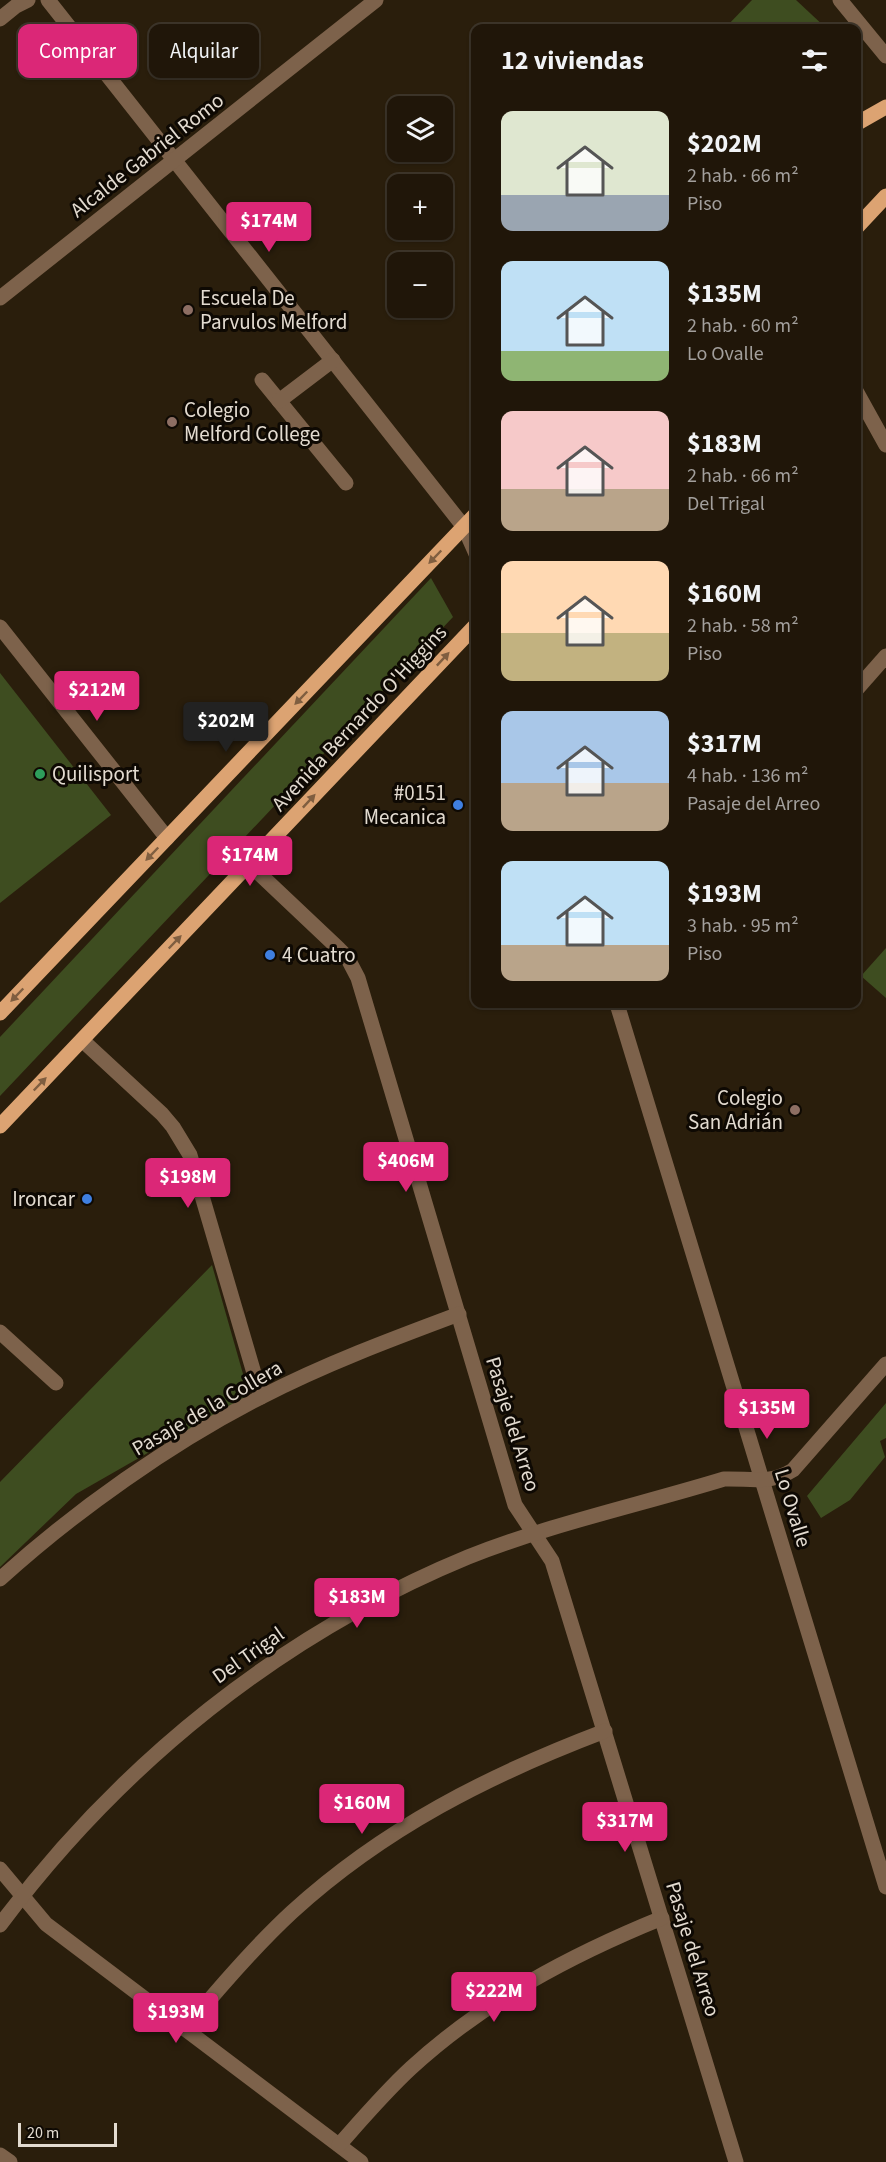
<!DOCTYPE html>
<html lang="es">
<head>
<meta charset="utf-8">
<style>
  :root { --surface:#201609; --page:#281f12; --text:#f1f3f6; --muted:#a29f9c; --line:#3d352a; --accent:#db2777 }
  body { margin:0; font-family:"Source Sans 3",sans-serif; background:var(--page); color:var(--text); height:100vh; display:flex; flex-direction:column; font-size:22px; white-space:nowrap }
  * { box-sizing:border-box; margin:0 }
  p { font-size:20px; color:var(--muted) }
  .icon { flex:none; width:33px; height:33px; fill:none; stroke:currentColor; stroke-width:2; stroke-linecap:round; stroke-linejoin:round }
  .map { position:relative; flex:1; overflow:hidden }
  .drawer { position:absolute; left:471px; top:24px; width:390px; height:984px; display:flex; flex-direction:column; background:var(--surface); border-radius:12px; box-shadow:0 2px 4px #0004,0 0 0 2px var(--line) }
  .drawer>* { flex:none }
  .banner { position:absolute; left:18px; top:24px; width:363px; height:54px; display:flex; gap:12px }
  .controls { position:absolute; left:387px; top:96px; display:grid; gap:12px }
  .controls a { display:grid; place-items:center; width:66px; height:66px; border-radius:12px; background:var(--surface); box-shadow:0 2px 4px #0004,0 0 0 2px var(--line); font-size:30px }
  .scale { position:absolute; left:18px; bottom:15px; width:99px; box-sizing:border-box; padding-left:6px; border:3px solid #e3dbd0; border-top:0; font-size:16px; line-height:21px; white-space:nowrap; color:#e3dbd0; -webkit-text-stroke:4px #0e0903; paint-order:stroke }
  .price { position:absolute; translate:-50% -51px; padding:0 14px; border-radius:6px; background:var(--accent); color:#fff; font-size:20px; line-height:39px; filter:drop-shadow(0 2px 3px #0008) }
  .price::after { content:''; position:absolute; left:50%; top:36px; width:18px; height:14px; margin-left:-9px; background:inherit; clip-path:polygon(0 0,100% 0,50% 100%) }
  .price.active { background:#222; color:#fff }
  ul { padding:0; list-style:none }
  li { display:flex; align-items:center; gap:18px; height:150px; padding:0 30px }
  li span { display:grid; place-items:center; flex:none; width:168px; height:120px; border-radius:12px; color:#555 }
  li>.icon { margin-inline-start:auto }
  span .icon { width:72px; height:72px; fill:#fffc; stroke-width:1 }
  li b { font-size:26px }
  h2 { display:flex; justify-content:space-between; align-items:center; height:72px; padding:0 30px; font-size:26px }
  .tag { padding:0 21px; border-radius:12px; background:var(--surface); box-shadow:0 2px 4px #0004,0 0 0 2px var(--line); font-size:21px; line-height:54px }
  .tag.active { background:var(--accent); color:#fff }
  .map>svg:first-child { display:block }
  .green { fill:#3e4d20 }
  .lines { fill:none; stroke-linecap:round; stroke-linejoin:round }
  .minor { stroke:#7d624b; stroke-width:15 }
  .major { stroke:#dca372; stroke-width:15 }
  .oneway { fill:#7f5e40 }
  .education-dot { fill:#8d6e63; stroke:#0e0903; stroke-width:2 }
  .leisure-dot { fill:#2e9e5b; stroke:#0e0903; stroke-width:2 }
  .shop-dot { fill:#3f7fe0; stroke:#0e0903; stroke-width:2 }
  .labels { text-anchor:middle; dominant-baseline:central; stroke-width:6; stroke-linejoin:round; paint-order:stroke }
  .street-label { font-size:21px; fill:#e3dbd0; stroke:#0e0903 }
  .poi-label { font-size:21px; fill:#e3dbd0; stroke:#0e0903; text-anchor:start }
</style>
</head>
<body>
<div class="map">
<svg width="886" height="2162" viewBox="0 0 886 2162">
  <rect width="100%" height="100%" fill="#2a1e0c"/>
  <g class="green">
    <path d="M752 0H796L826 28H725Z"/>
    <path d="M431 578 453 617 0 1096V1037Z"/>
    <path d="M0 673 111 815 0 903Z"/>
    <path d="M886 948V998L861 976Z"/>
    <path d="M212 1265 249 1395 76 1494 0 1567V1482Z"/>
    <path d="M886 1403V1438L880 1441 885 1457 850 1500 821 1518 807 1496Z"/>
  </g>
  <g class="lines">
    <g class="minor">
      <path d="M48 0 464 527 476 554"/>
      <path d="M840 0 886 56"/>
      <path d="M0 19 16 6 28 0"/>
      <path d="M0 298 376 0"/>
      <path d="M262 380 346 483"/>
      <path d="M856 391 886 445"/>
      <path d="M279 401 333 360"/>
      <path d="M0 627 167 838"/>
      <path d="M856 690 886 656"/>
      <path d="M249 864 339 949 347 957 358 978 515 1505 552 1561 736 2162"/>
      <path d="M617 1004 886 1887"/>
      <path d="M82 1040 162 1114 173 1127 190 1155 261 1397"/>
      <path d="M0 1332 56 1383"/>
      <path d="M0 1579C75 1511 171 1443 261 1397 325 1364 392 1339 459 1314"/>
      <path d="M0 1869 46 1924 361 2162"/>
      <path d="M0 1925C121 1763 281 1634 468 1557 551 1524 639 1505 724 1479 750 1478 769 1485 793 1470L886 1364"/>
      <path d="M185 2029C218 1989 253 1948 292 1912 384 1828 489 1775 605 1731"/>
      <path d="M339 2145C362 2119 385 2092 411 2068 484 2001 571 1955 662 1918"/>
      <path d="M0 2155 10 2162"/>
    </g>
    <g class="major">
      <path d="M856 124 886 107"/>
      <path d="M856 228 886 196"/>
      <path d="M0 1013 476 514"/>
      <path d="M0 1126 476 625"/>
    </g>
  </g>
  <defs><path id="oneway-solid" d="M-6-.8H1V-3.2L6.5 0L1 3.2V.8H-6Z" transform="scale(1.5)"/></defs>
  <g class="oneway">
    <use href="#oneway-solid" transform="translate(435 557) rotate(134)"/>
    <use href="#oneway-solid" transform="translate(443 659) rotate(-47)"/>
    <use href="#oneway-solid" transform="translate(301 698) rotate(134)"/>
    <use href="#oneway-solid" transform="translate(309 801) rotate(-47)"/>
    <use href="#oneway-solid" transform="translate(152 854) rotate(134)"/>
    <use href="#oneway-solid" transform="translate(175 942) rotate(-46)"/>
    <use href="#oneway-solid" transform="translate(17 995) rotate(134)"/>
    <use href="#oneway-solid" transform="translate(40 1084) rotate(-46)"/>
  </g>
  <g class="education-dot">
    <circle cx="188" cy="310" r="6"/>
    <circle cx="172" cy="422" r="6"/>
    <circle cx="795" cy="1110" r="6"/>
  </g>
  <circle class="leisure-dot" cx="40" cy="774" r="6"/>
  <g class="shop-dot">
    <circle cx="458" cy="805" r="6"/>
    <circle cx="270" cy="955" r="6"/>
    <circle cx="87" cy="1199" r="6"/>
  </g>
  <g class="labels">
    <g class="street-label">
      <text transform="translate(147 155) rotate(-38)">Alcalde Gabriel Romo</text>
      <text transform="translate(359 718) rotate(-47)">Avenida Bernardo O'Higgins</text>
      <text transform="translate(207 1408) rotate(-30)">Pasaje de la Collera</text>
      <text transform="translate(513 1424) rotate(73)">Pasaje del Arreo</text>
      <text transform="translate(793 1508) rotate(73)">Lo Ovalle</text>
      <text transform="translate(248 1655) rotate(-35)">Del Trigal</text>
      <text transform="translate(693 1949) rotate(73)">Pasaje del Arreo</text>
    </g>
    <g class="poi-label">
      <text x="200" y="298">Escuela De<tspan x="200" dy="24">Parvulos Melford</tspan></text>
      <text x="184" y="410">Colegio<tspan x="184" dy="24">Melford College</tspan></text>
      <text x="52" y="774">Quilisport</text>
      <text x="446" y="793" text-anchor="end">#0151<tspan x="446" dy="24">Mecanica</tspan></text>
      <text x="282" y="955">4 Cuatro</text>
      <text x="783" y="1098" text-anchor="end">Colegio<tspan x="783" dy="24">San Adrián</tspan></text>
      <text x="75" y="1199" text-anchor="end">Ironcar</text>
    </g>
  </g>
</svg>
<div class="controls">
<a><svg class="icon" aria-label="layers" viewBox="0 0 24 24"><path d="M12 4l9 5-9 5-9-5zM3 14l9 5 9-5"/></svg></a>
<a>+</a>
<a>−</a>
</div>
<div class="scale">20 m</div>
<b class="price" style="left:269px;top:253px">$174M</b>
<b class="price" style="left:97px;top:722px">$212M</b>
<b class="price active" style="left:226px;top:753px">$202M</b>
<b class="price" style="left:250px;top:887px">$174M</b>
<b class="price" style="left:406px;top:1193px">$406M</b>
<b class="price" style="left:188px;top:1209px">$198M</b>
<b class="price" style="left:767px;top:1440px">$135M</b>
<b class="price" style="left:357px;top:1629px">$183M</b>
<b class="price" style="left:362px;top:1835px">$160M</b>
<b class="price" style="left:625px;top:1853px">$317M</b>
<b class="price" style="left:494px;top:2023px">$222M</b>
<b class="price" style="left:176px;top:2044px">$193M</b>
<div class="banner">
<a class="tag active">Comprar</a>
<a class="tag">Alquilar</a>
</div>
<section class="drawer">
<h2>12 viviendas<svg class="icon" aria-label="filters" viewBox="0 0 24 24"><path d="M4 7h16M4 17h16"/><circle cx="9" cy="7" r="2"/><circle cx="15" cy="17" r="2"/></svg></h2>
<ul>
<li><span style="background:linear-gradient(#dfe7d0 70%,#9aa5b1 0)"><svg class="icon" aria-label="home" viewBox="0 0 24 24"><path d="M3 11l9-7 9 7M6 9v11h12V9"/></svg></span><div><b>$202M</b><p>2 hab. · 66 m²</p><p>Piso</p></div></li>
<li><span style="background:linear-gradient(#bfe0f5 75%,#8fb573 0)"><svg class="icon" aria-label="home" viewBox="0 0 24 24"><path d="M3 11l9-7 9 7M6 9v11h12V9"/></svg></span><div><b>$135M</b><p>2 hab. · 60 m²</p><p>Lo Ovalle</p></div></li>
<li><span style="background:linear-gradient(#f6c9c9 65%,#b9a48a 0)"><svg class="icon" aria-label="home" viewBox="0 0 24 24"><path d="M3 11l9-7 9 7M6 9v11h12V9"/></svg></span><div><b>$183M</b><p>2 hab. · 66 m²</p><p>Del Trigal</p></div></li>
<li><span style="background:linear-gradient(#ffd9b3 60%,#c2b280 0)"><svg class="icon" aria-label="home" viewBox="0 0 24 24"><path d="M3 11l9-7 9 7M6 9v11h12V9"/></svg></span><div><b>$160M</b><p>2 hab. · 58 m²</p><p>Piso</p></div></li>
<li><span style="background:linear-gradient(#a9c7e8 60%,#b9a48a 0)"><svg class="icon" aria-label="home" viewBox="0 0 24 24"><path d="M3 11l9-7 9 7M6 9v11h12V9"/></svg></span><div><b>$317M</b><p>4 hab. · 136 m²</p><p>Pasaje del Arreo</p></div></li>
<li><span style="background:linear-gradient(#bfe0f5 70%,#b9a48a 0)"><svg class="icon" aria-label="home" viewBox="0 0 24 24"><path d="M3 11l9-7 9 7M6 9v11h12V9"/></svg></span><div><b>$193M</b><p>3 hab. · 95 m²</p><p>Piso</p></div></li>
</ul>
</section>
</div>
</body>
</html>
